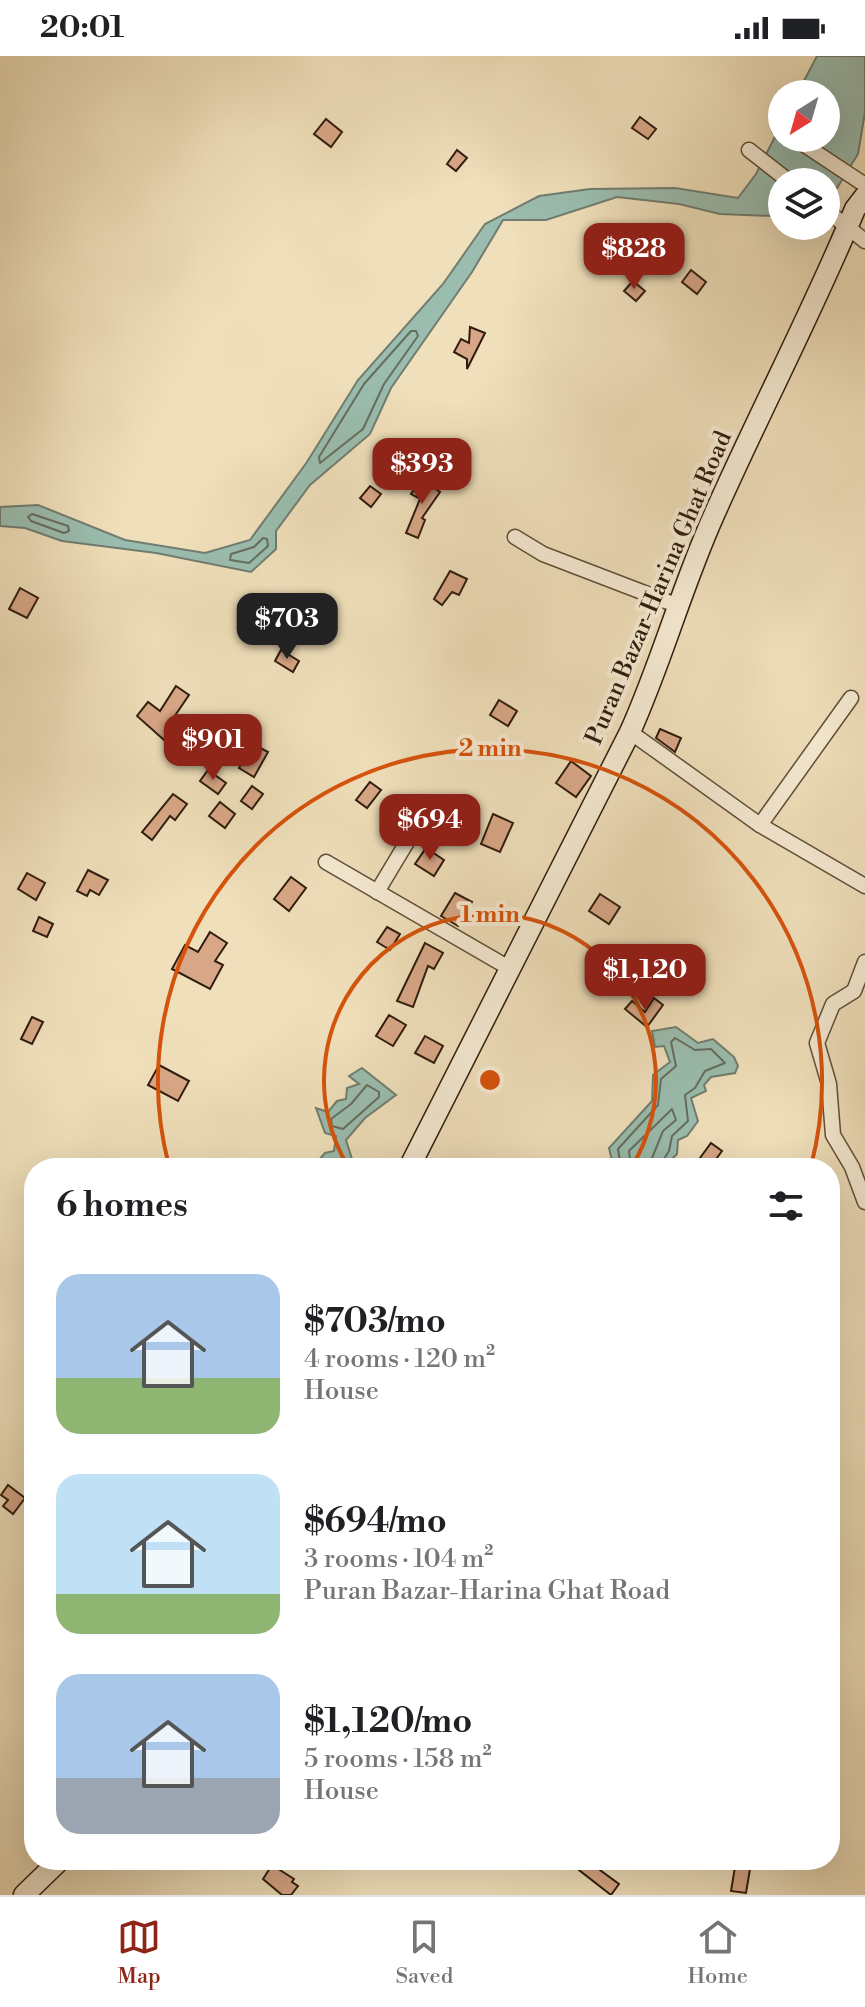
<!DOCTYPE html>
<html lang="en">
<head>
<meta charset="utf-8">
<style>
  :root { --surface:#fff; --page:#f2f2f2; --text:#202124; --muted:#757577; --line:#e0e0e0; --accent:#8f2418 }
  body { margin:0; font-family:"Libre Bodoni",serif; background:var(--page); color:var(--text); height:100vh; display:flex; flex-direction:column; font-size:30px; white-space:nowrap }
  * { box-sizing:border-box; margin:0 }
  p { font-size:26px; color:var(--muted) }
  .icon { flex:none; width:44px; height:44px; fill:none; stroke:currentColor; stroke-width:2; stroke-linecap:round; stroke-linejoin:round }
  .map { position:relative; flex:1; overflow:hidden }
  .details { position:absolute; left:24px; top:1102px; width:816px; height:712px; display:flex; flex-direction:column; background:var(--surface); border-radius:32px; box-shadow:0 8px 32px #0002 }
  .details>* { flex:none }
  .needle { width:52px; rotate:217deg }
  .controls { position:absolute; left:768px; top:24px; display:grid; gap:16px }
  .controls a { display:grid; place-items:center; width:72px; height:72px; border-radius:50%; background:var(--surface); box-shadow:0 8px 32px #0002; font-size:40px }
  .price { position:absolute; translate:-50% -68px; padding:0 18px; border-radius:16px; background:var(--accent); color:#fff; font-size:26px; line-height:52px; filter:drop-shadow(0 2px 4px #0008) }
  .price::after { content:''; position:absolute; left:50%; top:48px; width:24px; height:18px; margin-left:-12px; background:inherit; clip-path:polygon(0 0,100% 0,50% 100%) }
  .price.current { background:#222; color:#fff }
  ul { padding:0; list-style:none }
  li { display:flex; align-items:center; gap:24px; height:200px; padding:0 32px }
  li span { display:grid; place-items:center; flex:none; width:224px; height:160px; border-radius:24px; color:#555 }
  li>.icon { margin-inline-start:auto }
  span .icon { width:96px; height:96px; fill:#fffc; stroke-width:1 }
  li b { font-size:34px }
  h2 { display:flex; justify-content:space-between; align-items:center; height:96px; padding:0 32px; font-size:34px }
  .status { display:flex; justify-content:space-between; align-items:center; height:56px; padding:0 40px; background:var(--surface); direction:ltr }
  .status svg { height:22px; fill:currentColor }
  .menu { display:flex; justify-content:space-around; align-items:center; height:112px; border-top:2px solid var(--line); background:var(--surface); font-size:22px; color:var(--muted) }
  .menu a { display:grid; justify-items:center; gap:4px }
  .menu .current { color:var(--accent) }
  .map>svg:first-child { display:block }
  .water { fill:#9abdaf; stroke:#707d6f; stroke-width:2 }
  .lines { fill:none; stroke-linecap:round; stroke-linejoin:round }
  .shore { stroke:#656d5e; stroke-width:2 }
  .building { fill:#d8a787; stroke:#301d0e; stroke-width:2 }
  .street-casing { stroke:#604e39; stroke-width:17 }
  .secondary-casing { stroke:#301d0e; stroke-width:23 }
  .street { stroke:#f5ead2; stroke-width:14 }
  .secondary { stroke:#f5ead2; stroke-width:20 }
  .ring { fill:none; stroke:#d6530c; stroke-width:4 }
  .labels { text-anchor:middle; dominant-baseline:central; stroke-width:8; stroke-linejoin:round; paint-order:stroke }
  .street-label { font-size:24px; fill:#301d0e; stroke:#f5ead2 }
  .centre { fill:#d6530c; stroke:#f5ead2; stroke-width:4 }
  .ring-label { font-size:24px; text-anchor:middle; font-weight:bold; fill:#d6530c; stroke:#f5ead2; stroke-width:8; stroke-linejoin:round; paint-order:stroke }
</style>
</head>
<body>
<div class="status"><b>20:01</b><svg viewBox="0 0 49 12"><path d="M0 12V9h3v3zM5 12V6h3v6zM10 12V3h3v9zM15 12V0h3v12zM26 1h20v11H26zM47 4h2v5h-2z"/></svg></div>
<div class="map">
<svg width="865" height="1839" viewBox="0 0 865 1839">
  <rect width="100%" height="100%" fill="#efdfba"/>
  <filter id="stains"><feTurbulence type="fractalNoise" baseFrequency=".0025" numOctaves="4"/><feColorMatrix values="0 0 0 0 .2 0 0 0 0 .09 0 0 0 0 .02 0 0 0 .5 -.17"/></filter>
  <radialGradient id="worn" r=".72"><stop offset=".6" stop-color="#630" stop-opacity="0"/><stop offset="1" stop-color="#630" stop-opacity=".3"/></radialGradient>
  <g class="water">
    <path d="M817 0H865V56L858 98 826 150V126H782V164L772 160 720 158 679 148 617 141 546 164H503L472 216 391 332 370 378 310 429 276 475V493L251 516 156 497 62 485 25 472 0 470V451L38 449 125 484 205 497 250 484 307 406 358 324 443 228 485 168 539 140 590 133 675 132 738 142 756 118 782 67V82H826V38H797Z"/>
    <path d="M676 971 698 987 713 983 734 1001 738 1010 735 1017 711 1021 704 1029 706 1035 691 1042 698 1065 687 1080 678 1084 677 1098 663 1112H620L613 1109 609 1092 652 1045 653 1019 670 1006 664 990 655 991 652 975Z"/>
    <path d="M362 1012 396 1039 365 1062 346 1084 352 1103 370 1112H312L325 1097 334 1095 336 1080 325 1077 316 1052 328 1056 337 1045 346 1043 347 1032 359 1028 349 1020Z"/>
  </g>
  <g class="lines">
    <g class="shore">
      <path d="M411 275H416L418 280 384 328 363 373 320 407 319 401 364 328Z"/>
      <path d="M32 458 68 470 69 475 64 477 31 465 28 461Z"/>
      <path d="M263 482 267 483 268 490 249 507 230 504 231 498 254 491Z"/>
      <path d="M367 1029 379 1036V1041L343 1073 332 1070 331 1063 351 1048Z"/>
      <path d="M621 1112 618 1093 658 1049 661 1023 676 1010 671 986 675 982 695 994 711 993 725 1007 705 1015 695 1032 685 1039 688 1065 672 1080 669 1095 658 1112"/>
      <path d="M631 1112 629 1095 672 1053 676 1064 663 1075 648 1112"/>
    </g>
  </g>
  <g class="building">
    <path d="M640 61 656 73 648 83 632 72Z"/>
    <path d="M326 63 342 76 331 91 314 78Z"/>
    <path d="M457 94 467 102 456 115 447 108Z"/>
    <path d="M611 178 625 189 615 202 601 192Z"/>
    <path d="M691 214 706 226 697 238 682 226Z"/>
    <path d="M633 225 645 235 636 245 624 235Z"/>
    <path d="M470 271 485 277 467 313V303L454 296 461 283 469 287Z"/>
    <path d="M421 423 440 436 422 462 425 464 418 482 406 477 420 443 411 438Z"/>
    <path d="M370 430 381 438 371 451 360 442Z"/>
    <path d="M450 515 467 523 459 539 452 536 442 549 434 543Z"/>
    <path d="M20 532 38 542 27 562 9 553Z"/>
    <path d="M268 549 282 558 274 571 260 562Z"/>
    <path d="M281 594 299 605 293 616 275 605Z"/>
    <path d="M176 630 189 639 170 667 184 676 173 692 137 660 148 646 160 655Z"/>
    <path d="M499 644 517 655 508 670 490 659Z"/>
    <path d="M660 673 681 682 675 696 656 682Z"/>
    <path d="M253 688 268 696 254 721 239 712Z"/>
    <path d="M571 705 591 720 576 741 556 727Z"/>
    <path d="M208 714 226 727 218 738 200 725Z"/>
    <path d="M370 726 381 734 367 752 356 744Z"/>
    <path d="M252 730 263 738 252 753 241 745Z"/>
    <path d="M173 738 187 748 175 764 170 760 152 784 142 776Z"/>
    <path d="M220 746 235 758 225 772 209 760Z"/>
    <path d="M493 758 513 767 500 796 481 788Z"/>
    <path d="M426 792 444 804 434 820 415 808Z"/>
    <path d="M88 814 108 824 99 839 90 834 87 840 77 835Z"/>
    <path d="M27 817 45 827 36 844 18 833Z"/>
    <path d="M291 821 306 832 289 855 274 843Z"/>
    <path d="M455 837 472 846 458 870 441 860Z"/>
    <path d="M600 838 620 851 609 868 589 855Z"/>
    <path d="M39 861 53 868 47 881 33 875Z"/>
    <path d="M387 871 400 878 390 894 377 886Z"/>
    <path d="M210 876 227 887 215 905 223 909 210 933 172 913 185 889 198 896Z"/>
    <path d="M425 887 443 897 434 913 428 910 413 951 397 945Z"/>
    <path d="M654 942 663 949 647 971 625 953 632 945 645 956Z"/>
    <path d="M389 959 406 969 393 990 376 980Z"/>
    <path d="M32 961 43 966 32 988 21 983Z"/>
    <path d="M425 980 443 990 434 1007 415 997Z"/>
    <path d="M159 1009 189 1025 178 1045 148 1029Z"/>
    <path d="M711 1087 722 1095 711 1110 700 1102Z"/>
    <path d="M8 1429 25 1442 13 1458 3 1450 8 1444 1 1439Z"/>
    <path d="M588 1804H609L600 1814 619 1828 611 1839 579 1814Z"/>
    <path d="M272 1809 294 1823 292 1826 298 1830 291 1839H282L263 1823Z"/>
    <path d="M735 1811 750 1813 746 1837 731 1835Z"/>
  </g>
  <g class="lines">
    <defs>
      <g id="street">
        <path d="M779 72 782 74"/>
        <path d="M794 82 865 129"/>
        <path d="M749 94 790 126"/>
        <path d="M826 154 865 185"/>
        <path d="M515 481 543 498 676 549"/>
        <path d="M630 676 760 769 865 830"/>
        <path d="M760 769 851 642"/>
        <path d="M326 806 509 912"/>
        <path d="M377 836 410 781"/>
        <path d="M865 906 854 935 833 948 817 987 829 1028 833 1079 852 1111 865 1146"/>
      </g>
      <g id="secondary">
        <path d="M409 1112 630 676C662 605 682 530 714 459 759 357 812 257 855 153L865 140"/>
        <path d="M24 1839 60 1804"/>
      </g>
    </defs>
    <use href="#street" class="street-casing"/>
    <use href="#secondary" class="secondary-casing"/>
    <use href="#street" class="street"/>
    <use href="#secondary" class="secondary"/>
  </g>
  <g class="ring">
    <path d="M349 1112A166 166 0 1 1 631 1112"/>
    <path d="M169 1110A332 332 0 1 1 811 1110"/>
  </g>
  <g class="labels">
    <g class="street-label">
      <text transform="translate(659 532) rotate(-67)">Puran Bazar-Harina Ghat Road</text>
    </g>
  </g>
  <circle cx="490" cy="1024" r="12" class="centre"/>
  <g class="ring-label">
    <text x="490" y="700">2 min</text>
    <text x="490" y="866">1 min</text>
  </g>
  <rect width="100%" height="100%" filter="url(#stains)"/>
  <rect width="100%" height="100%" fill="url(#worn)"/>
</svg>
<div class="controls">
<a><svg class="needle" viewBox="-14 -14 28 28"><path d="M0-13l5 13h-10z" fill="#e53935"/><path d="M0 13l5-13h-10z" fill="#757577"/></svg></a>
<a><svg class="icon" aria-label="layers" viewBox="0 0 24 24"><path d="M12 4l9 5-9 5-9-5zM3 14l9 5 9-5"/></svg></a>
</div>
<b class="price" style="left:634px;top:235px">$828</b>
<b class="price" style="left:422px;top:450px">$393</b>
<b class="price current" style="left:287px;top:605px">$703</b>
<b class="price" style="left:213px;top:726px">$901</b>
<b class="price" style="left:430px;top:806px">$694</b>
<b class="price" style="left:645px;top:956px">$1,120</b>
<section class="details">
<h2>6 homes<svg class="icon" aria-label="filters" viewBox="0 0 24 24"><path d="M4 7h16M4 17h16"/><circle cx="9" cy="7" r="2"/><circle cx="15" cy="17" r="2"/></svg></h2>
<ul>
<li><span style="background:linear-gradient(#a9c7e8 65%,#8fb573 0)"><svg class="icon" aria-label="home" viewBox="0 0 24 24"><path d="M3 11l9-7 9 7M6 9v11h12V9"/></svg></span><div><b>$703/mo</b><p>4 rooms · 120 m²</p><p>House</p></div></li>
<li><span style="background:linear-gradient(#bfe0f5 75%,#8fb573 0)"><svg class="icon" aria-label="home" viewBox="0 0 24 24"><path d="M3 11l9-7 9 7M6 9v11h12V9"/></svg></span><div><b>$694/mo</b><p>3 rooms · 104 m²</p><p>Puran Bazar-Harina Ghat Road</p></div></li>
<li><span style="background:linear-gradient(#a9c7e8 65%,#9aa5b1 0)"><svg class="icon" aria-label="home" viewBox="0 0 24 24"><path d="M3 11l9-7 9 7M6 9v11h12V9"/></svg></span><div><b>$1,120/mo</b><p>5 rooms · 158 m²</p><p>House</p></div></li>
</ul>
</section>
</div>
<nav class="menu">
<a class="current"><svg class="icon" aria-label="map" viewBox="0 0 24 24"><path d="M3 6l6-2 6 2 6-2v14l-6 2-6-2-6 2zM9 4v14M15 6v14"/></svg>Map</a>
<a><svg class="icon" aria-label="saved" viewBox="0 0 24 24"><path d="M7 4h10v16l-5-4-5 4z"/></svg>Saved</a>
<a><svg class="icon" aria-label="home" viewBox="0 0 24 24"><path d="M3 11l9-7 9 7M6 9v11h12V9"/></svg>Home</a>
</nav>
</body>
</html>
